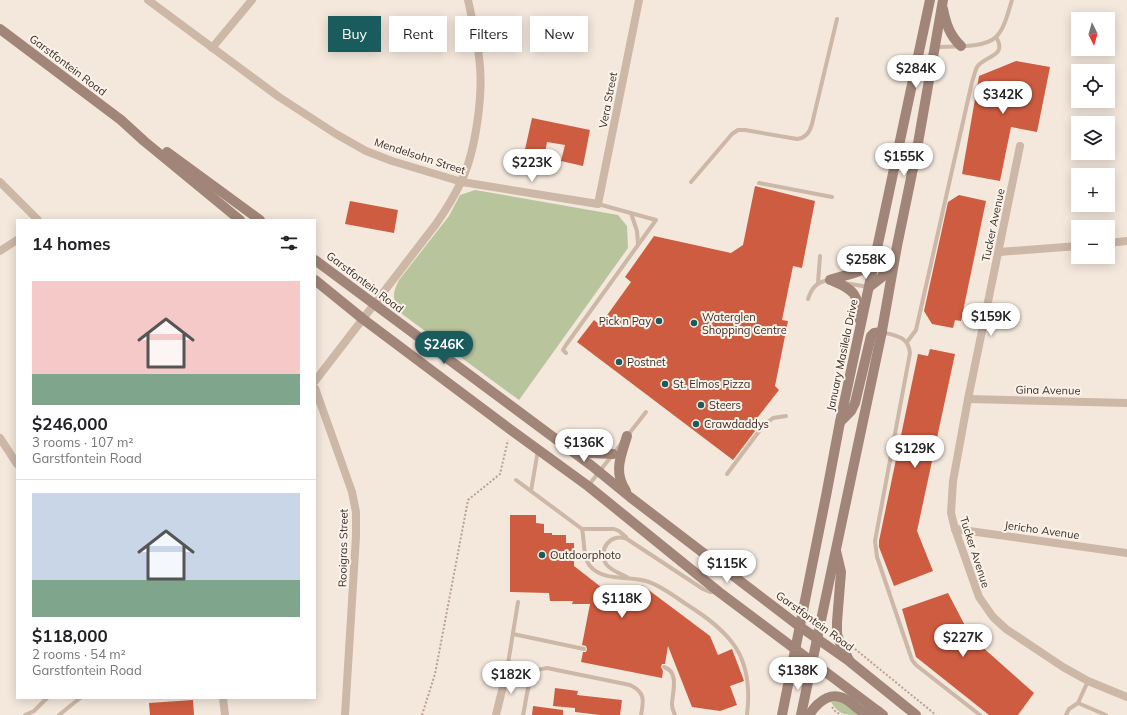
<!DOCTYPE html>
<html lang="en">
<head>
<meta charset="utf-8">
<style>
  :root { --surface:#fff; --page:#f6f6f6; --text:#202124; --muted:#757577; --line:#e0e0e0; --accent:#1a5c5e }
  body { margin:0; font-family:Mulish,sans-serif; background:var(--page); color:var(--text); height:100vh; display:flex; flex-direction:column; font-size:15px; white-space:nowrap }
  * { box-sizing:border-box; margin:0 }
  p { font-size:13px; color:var(--muted) }
  .icon { flex:none; width:22px; height:22px; fill:none; stroke:currentColor; stroke-width:2; stroke-linecap:round; stroke-linejoin:round }
  .map { position:relative; flex:1; overflow:hidden }
  .details { position:absolute; left:16px; top:219px; width:300px; height:480px; display:flex; flex-direction:column; background:var(--surface); border-radius:0px; box-shadow:0 2px 10px #0003 }
  .details>* { flex:none }
  .banner { position:absolute; left:328px; top:16px; width:380px; height:36px; display:flex; gap:8px }
  .needle { width:26px; rotate:175deg }
  .fabs { position:absolute; left:1071px; top:12px; display:grid; gap:8px }
  .fabs a { display:grid; place-items:center; width:44px; height:44px; border-radius:0px; background:var(--surface); box-shadow:0 2px 10px #0003; font-size:20px }
  .price { position:absolute; translate:-50% -34px; padding:0 9px; border-radius:14px; background:#fff; color:#222; font-size:13px; line-height:26px; filter:drop-shadow(0 1px 2px #0008) }
  .price::after { content:''; position:absolute; left:50%; top:24px; width:12px; height:9px; margin-left:-6px; background:inherit; clip-path:polygon(0 0,100% 0,50% 100%) }
  .price.current { background:var(--accent); color:#fff }
  ul { padding:0; list-style:none }
  li { display:grid; align-content:center; gap:8px; height:212px; padding:0 16px }
  li+li { border-top:1px solid var(--line) }
  li span { display:grid; place-items:center; height:124px; border-radius:0px; color:#555 }
  li>.icon { margin-inline-start:auto }
  span .icon { width:72px; height:72px; fill:#fffc; stroke-width:1 }
  li b { font-size:17px }
  h2 { display:flex; justify-content:space-between; align-items:center; height:48px; padding:0 16px; font-size:17px }
  .chip { padding:0 14px; border-radius:0px; background:var(--surface); box-shadow:0 2px 10px #0003; font-size:14px; line-height:36px }
  .chip.current { background:var(--accent); color:#fff }
  .map>svg:first-child { display:block }
  .green { fill:#b8c49b }
  .building { fill:#ce5c40 }
  .lines { fill:none; stroke-linecap:round; stroke-linejoin:round }
  .path { stroke:#b9a191; stroke-width:2; stroke-dasharray:2 2; stroke-linecap:butt }
  .service { stroke:#cdb7a7; stroke-width:4 }
  .minor { stroke:#cdb7a7; stroke-width:8 }
  .secondary { stroke:#a18578; stroke-width:10 }
  .poi-dot { fill:#1a5c5e; stroke:#fbf2e9; stroke-width:1.5 }
  .labels { text-anchor:middle; dominant-baseline:central; stroke-width:4; stroke-linejoin:round; paint-order:stroke }
  .street-label { font-size:11px; fill:#392d28; stroke:#fbf2e9 }
  .poi-label { font-size:11px; fill:#392d28; stroke:#fbf2e9; text-anchor:start }
</style>
</head>
<body>
<div class="map">
<svg width="1127" height="715" viewBox="0 0 1127 715">
  <rect width="100%" height="100%" fill="#f4e8dc"/>
  <g class="green">
    <path d="M475 190 618 215 627 226 628 248 519 400 402 314C393 300 391 296 399 280L449 216 460 195Z"/>
    <path d="M841 700 860 715C845 715 839 715 831 702Z"/>
  </g>
  <g class="building">
    <path d="M1016 61 1050 67 1037 132 1011 127 1000 181 962 174 979 76Z"/>
    <path d="M532 118 590 130 583 166 561 161 565 145 547 142 544 158 524 154Z"/>
    <path d="M755 186 815 201 802 268 793 266 782 320 788 321 775 386 779 390 750 427 755 431 733 460 577 342 594 320 600 325 631 282 625 277 654 236 731 253 743 245Z"/>
    <path d="M959 195 986 201 961 321 955 320 953 328 932 324 924 311 948 202Z"/>
    <path d="M350 201 398 210 394 233 345 224Z"/>
    <path d="M930 349 955 354 917 531 933 571 894 586 879 547V541L918 354 928 356Z"/>
    <path d="M510 515H536V523L544 524V533H552V535H566V543H574V566L601 587 635 594 642 585 710 636 718 655 732 649 743 678 744 681 730 686 737 705 720 711 692 707 668 646 665 664H662L661 667 663 671 662 678 581 662 583 652H586L587 649 586 646 582 645 590 604H572L573 601H550L549 593 510 592Z"/>
    <path d="M948 593 971 637 1034 693 1018 715H989L916 657 902 609Z"/>
    <path d="M555 688 578 691 577 695 622 700 620 715H600L575 712V708L553 706Z"/>
    <path d="M193 700 194 715H150L149 703Z"/>
    <path d="M533 706 563 710V715H532Z"/>
  </g>
  <g class="lines">
    <g class="path">
      <path d="M855 649 936 715"/>
      <path d="M832 707 835 711 841 715"/>
      <path d="M422 715 435 674 468 500 500 474 508 440"/>
    </g>
    <g class="service">
      <path d="M935 47C952 46 983 49 996 37 1005 28 1008 12 1012 0"/>
      <path d="M691 182 732 134 738 130H745L797 139C806 138 810 132 812 124L837 19"/>
      <path d="M759 183 832 197"/>
      <path d="M631 213 637 231 638 244"/>
      <path d="M818 283 820 256"/>
      <path d="M844 283 869 287"/>
      <path d="M808 299C812 287 817 282 829 280"/>
      <path d="M882 332C896 336 908 336 910 353L875 541 877 557 912 660 916 665 980 715"/>
      <path d="M907 342 916 330 972 82C974 77 975 71 977 67 985 55 1008 57 996 37"/>
      <path d="M566 353 563 350 566 345 656 220 598 204"/>
      <path d="M628 435 646 412"/>
      <path d="M727 474 763 426 773 418 786 416"/>
      <path d="M516 480 582 529H614L619 531 626 537"/>
      <path d="M588 486 621 444"/>
      <path d="M531 491 538 450"/>
      <path d="M582 529C585 542 582 560 593 569 607 581 630 576 646 581 660 585 674 596 686 604 732 633 754 657 747 715"/>
      <path d="M627 577C621 574 610 570 606 564 597 550 611 532 627 539L703 589 710 592H717"/>
      <path d="M513 634 584 649"/>
      <path d="M664 667C680 672 672 693 672 705 672 709 674 712 675 715"/>
      <path d="M507 670 518 602"/>
      <path d="M1078 703 1106 715"/>
      <path d="M25 715 34 711 47 698"/>
      <path d="M59 715 80 698"/>
      <path d="M523 715C526 704 527 680 535 672 538 669 543 669 547 668L630 685C645 692 644 700 641 715"/>
      <path d="M1066 715 1069 709 1078 703 1088 681"/>
    </g>
    <g class="minor">
      <path d="M148 0 279 97 336 134 366 151 392 161 462 182 598 204 639 0"/>
      <path d="M212 48 252 0"/>
      <path d="M1020 146 968 399 953 481 951 513 955 529 979 597 993 617 1006 629 1063 667 1088 681 1127 697"/>
      <path d="M0 182 38 220"/>
      <path d="M1108 243 1127 241"/>
      <path d="M0 251 17 240"/>
      <path d="M999 252 1078 246"/>
      <path d="M315 381 436 224C445 211 454 197 461 182 476 151 484 91 479 57 477 38 472 19 468 0"/>
      <path d="M315 388 352 492 356 512V536L345 715"/>
      <path d="M968 399 1127 403"/>
      <path d="M0 438 17 464"/>
      <path d="M955 529 1127 553"/>
      <path d="M223 698 225 715"/>
      <path d="M496 715 507 670"/>
    </g>
    <g class="secondary">
      <path d="M943 9C946 24 950 36 961 46"/>
      <path d="M0 29 121 120 144 141 240 220"/>
      <path d="M167 152 260 220"/>
      <path d="M315 260 592 466 630 497 799 626 849 661 916 715"/>
      <path d="M315 280 363 319 511 430 588 486 719 592 883 715"/>
      <path d="M830 280C848 273 864 275 874 257"/>
      <path d="M833 281C853 289 860 295 858 318"/>
      <path d="M869 287 882 277 890 261"/>
      <path d="M840 422 851 411 855 403 871 336 874 333 882 332"/>
      <path d="M570 446 591 453 613 454"/>
      <path d="M626 491C613 472 621 456 627 436"/>
      <path d="M836 551 841 572 837 622V634L840 643 849 660"/>
      <path d="M782 715 826 496 840 422 930 0"/>
      <path d="M801 715 881 336 897 246 917 149 943 0"/>
      <path d="M809 715C819 700 833 689 850 702 855 706 860 712 866 713 870 713 874 712 878 711"/>
    </g>
  </g>
  <g class="poi-dot">
    <circle cx="659" cy="321" r="4"/>
    <circle cx="694" cy="323" r="4"/>
    <circle cx="619" cy="362" r="4"/>
    <circle cx="665" cy="384" r="4"/>
    <circle cx="701" cy="405" r="4"/>
    <circle cx="696" cy="424" r="4"/>
    <circle cx="542" cy="555" r="4"/>
  </g>
  <g class="labels">
    <g class="street-label">
      <text transform="translate(68 65) rotate(37)">Garstfontein Road</text>
      <text transform="translate(608 100) rotate(-79)">Vera Street</text>
      <text transform="translate(420 156) rotate(18)">Mendelsohn Street</text>
      <text transform="translate(993 225) rotate(-78)">Tucker Avenue</text>
      <text transform="translate(365 282) rotate(37)">Garstfontein Road</text>
      <text transform="translate(842 355) rotate(-78)">January Masilela Drive</text>
      <text transform="translate(1048 390) rotate(1)">Gina Avenue</text>
      <text transform="translate(1042 530) rotate(8)">Jericho Avenue</text>
      <text transform="translate(343 548) rotate(-89)">Rooigras Street</text>
      <text transform="translate(975 552) rotate(72)">Tucker Avenue</text>
      <text transform="translate(815 621) rotate(36)">Garstfontein Road</text>
    </g>
    <g class="poi-label">
      <text x="702" y="317">Waterglen<tspan x="702" dy="13">Shopping Centre</tspan></text>
      <text x="651" y="321" text-anchor="end">Pick n Pay</text>
      <text x="627" y="362">Postnet</text>
      <text x="673" y="384">St. Elmos Pizza</text>
      <text x="709" y="405">Steers</text>
      <text x="704" y="424">Crawdaddys</text>
      <text x="550" y="555">Outdoorphoto</text>
    </g>
  </g>
</svg>
<div class="fabs">
<a><svg class="needle" viewBox="-14 -14 28 28"><path d="M0-13l5 13h-10z" fill="#e53935"/><path d="M0 13l5-13h-10z" fill="#757577"/></svg></a>
<a><svg class="icon" aria-label="locate" viewBox="0 0 24 24"><circle cx="12" cy="12" r="6"/><path d="M12 2v4M12 18v4M2 12h4M18 12h4"/></svg></a>
<a><svg class="icon" aria-label="layers" viewBox="0 0 24 24"><path d="M12 4l9 5-9 5-9-5zM3 14l9 5 9-5"/></svg></a>
<a>+</a>
<a>−</a>
</div>
<b class="price" style="left:916px;top:89px">$284K</b>
<b class="price" style="left:1003px;top:115px">$342K</b>
<b class="price" style="left:904px;top:177px">$155K</b>
<b class="price" style="left:532px;top:183px">$223K</b>
<b class="price" style="left:866px;top:280px">$258K</b>
<b class="price" style="left:991px;top:337px">$159K</b>
<b class="price current" style="left:444px;top:365px">$246K</b>
<b class="price" style="left:584px;top:463px">$136K</b>
<b class="price" style="left:915px;top:469px">$129K</b>
<b class="price" style="left:727px;top:584px">$115K</b>
<b class="price" style="left:622px;top:619px">$118K</b>
<b class="price" style="left:963px;top:658px">$227K</b>
<b class="price" style="left:798px;top:691px">$138K</b>
<b class="price" style="left:511px;top:695px">$182K</b>
<div class="banner">
<a class="chip current">Buy</a>
<a class="chip">Rent</a>
<a class="chip">Filters</a>
<a class="chip">New</a>
</div>
<section class="details">
<h2>14 homes<svg class="icon" aria-label="filters" viewBox="0 0 24 24"><path d="M4 7h16M4 17h16"/><circle cx="9" cy="7" r="2"/><circle cx="15" cy="17" r="2"/></svg></h2>
<ul>
<li><span style="background:linear-gradient(#f6c9c9 75%,#7fa58c 0)"><svg class="icon" aria-label="home" viewBox="0 0 24 24"><path d="M3 11l9-7 9 7M6 9v11h12V9"/></svg></span><div><b>$246,000</b><p>3 rooms · 107 m²</p><p>Garstfontein Road</p></div></li>
<li><span style="background:linear-gradient(#c9d6e8 70%,#7fa58c 0)"><svg class="icon" aria-label="home" viewBox="0 0 24 24"><path d="M3 11l9-7 9 7M6 9v11h12V9"/></svg></span><div><b>$118,000</b><p>2 rooms · 54 m²</p><p>Garstfontein Road</p></div></li>
</ul>
</section>
</div>
</body>
</html>
